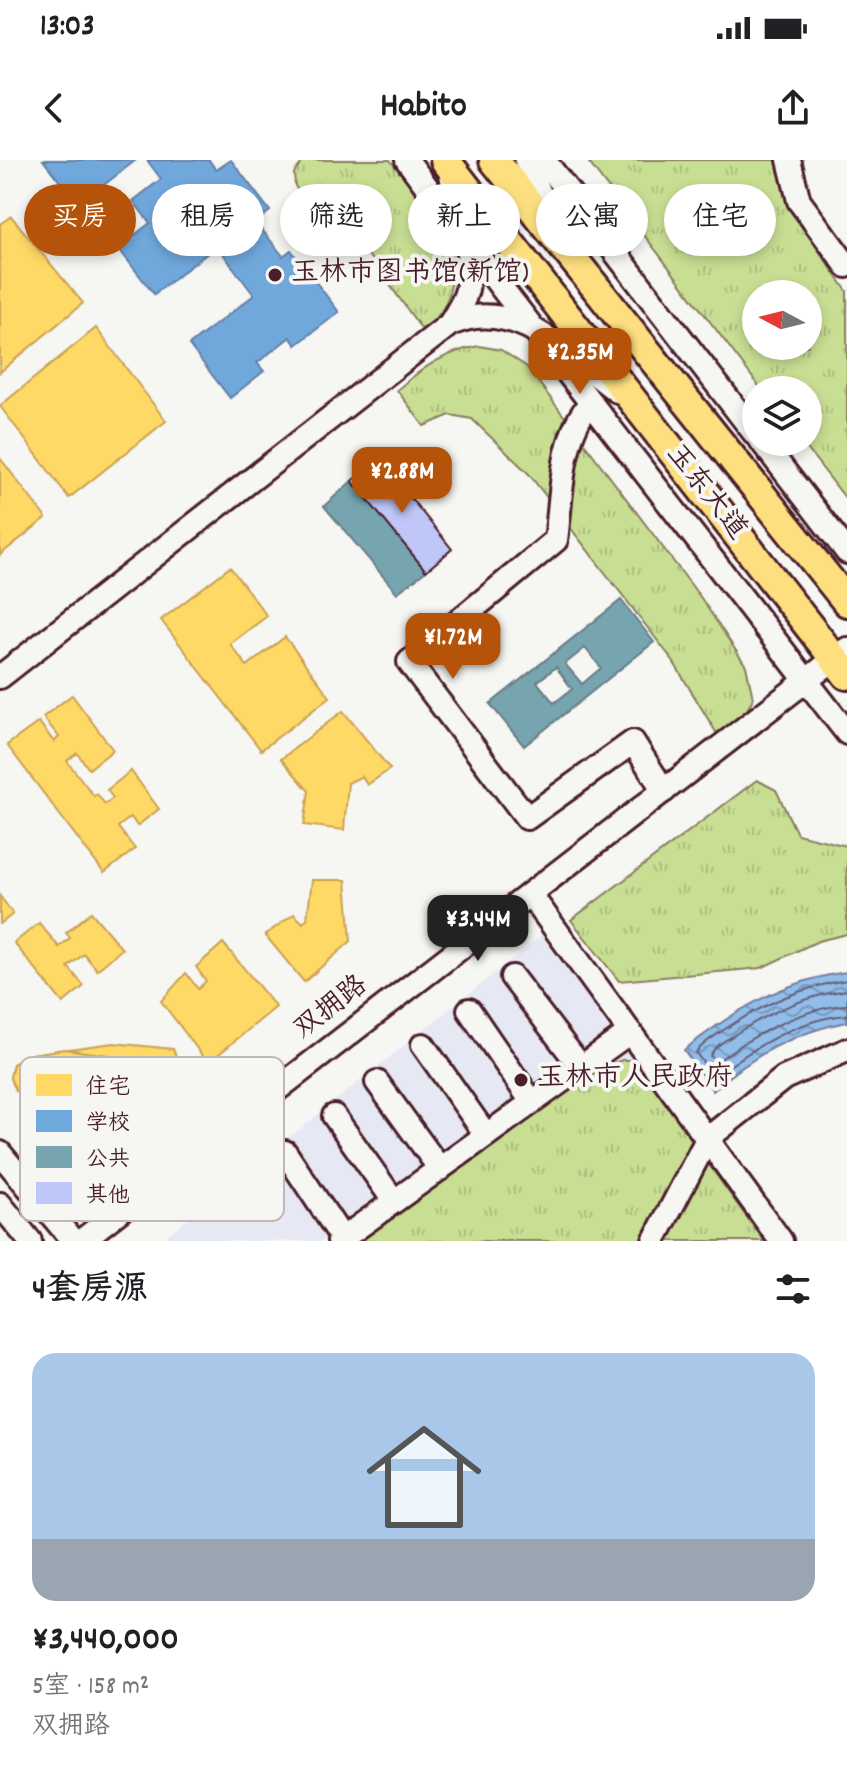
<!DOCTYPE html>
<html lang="zh">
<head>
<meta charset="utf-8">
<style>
  :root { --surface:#fff; --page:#f2f2f2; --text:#202124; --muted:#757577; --accent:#b45309 }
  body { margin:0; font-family:Dekko,"LXGW WenKai TC",sans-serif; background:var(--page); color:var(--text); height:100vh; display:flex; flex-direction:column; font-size:30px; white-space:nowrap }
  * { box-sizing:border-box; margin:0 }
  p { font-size:26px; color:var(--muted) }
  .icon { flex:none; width:44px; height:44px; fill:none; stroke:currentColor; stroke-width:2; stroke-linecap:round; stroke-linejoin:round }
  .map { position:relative; height:1081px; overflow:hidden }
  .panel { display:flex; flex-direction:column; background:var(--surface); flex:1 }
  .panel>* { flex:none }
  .hud { position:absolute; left:24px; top:24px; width:800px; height:72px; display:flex; gap:16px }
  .needle { width:52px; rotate:277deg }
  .fabs { position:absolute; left:742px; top:120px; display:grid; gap:16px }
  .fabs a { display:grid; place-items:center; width:80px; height:80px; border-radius:50%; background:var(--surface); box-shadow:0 4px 12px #0003; font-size:40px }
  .price { position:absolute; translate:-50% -68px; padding:0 18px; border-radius:16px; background:var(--accent); color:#fff; font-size:26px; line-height:52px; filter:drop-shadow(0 2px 4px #0008) }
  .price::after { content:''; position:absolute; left:50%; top:48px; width:24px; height:18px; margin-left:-12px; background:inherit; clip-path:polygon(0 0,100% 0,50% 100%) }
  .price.on { background:#222; color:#fff }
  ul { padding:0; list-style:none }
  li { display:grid; align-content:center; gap:16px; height:424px; padding:0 32px }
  li span { display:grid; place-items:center; height:248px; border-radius:24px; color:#555 }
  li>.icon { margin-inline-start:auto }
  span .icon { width:144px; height:144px; fill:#fffc; stroke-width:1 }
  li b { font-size:34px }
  h2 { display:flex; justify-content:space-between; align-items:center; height:96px; padding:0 32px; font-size:34px }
  .pill { padding:0 28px; border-radius:36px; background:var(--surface); box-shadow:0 4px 12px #0003; font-size:28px; line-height:72px }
  .pill.on { background:var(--accent); color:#fff }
  .status { display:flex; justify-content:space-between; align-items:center; height:56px; padding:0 40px; background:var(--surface); direction:ltr }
  .status svg { height:22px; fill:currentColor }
  header { display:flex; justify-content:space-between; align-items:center; height:104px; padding:0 32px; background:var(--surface); font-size:36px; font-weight:800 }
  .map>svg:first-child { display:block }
  .built { fill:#e6e8f4 }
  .grass { fill:url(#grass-tufts); stroke:#897e5f; stroke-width:2; fill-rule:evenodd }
  .water { fill:url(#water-waves); stroke:#747e9e; stroke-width:2 }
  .homes { fill:#ffd966; stroke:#c9a154; stroke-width:2 }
  .schools { fill:#6fa8dc; stroke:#647fa7; stroke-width:2 }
  .public { fill:#76a5af; stroke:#697d87; stroke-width:2; fill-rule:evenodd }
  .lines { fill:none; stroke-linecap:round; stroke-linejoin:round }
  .shore { stroke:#665e77; stroke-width:2 }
  .building { fill:#bfc6f8; stroke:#4a1f2b; stroke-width:2 }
  .minor-casing { stroke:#4a1f2b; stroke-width:28 }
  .major-casing { stroke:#4a1f2b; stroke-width:34 }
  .minor { stroke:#f6f6f2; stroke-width:22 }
  .major { stroke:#fedf80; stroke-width:28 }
  .poi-dot { fill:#4a1f2b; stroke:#f6f6f2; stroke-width:3 }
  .labels { text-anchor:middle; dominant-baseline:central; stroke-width:8; stroke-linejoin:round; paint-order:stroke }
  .poi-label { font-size:28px; fill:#4a1f2b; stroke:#f6f6f2; text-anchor:start }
  .street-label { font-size:28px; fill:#4a1f2b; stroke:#f6f6f2 }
  .key { fill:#f6f6f2; stroke:#c2b6b6; stroke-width:2 }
  .key-label { font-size:22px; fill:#4a1f2b }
</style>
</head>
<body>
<div class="status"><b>13:03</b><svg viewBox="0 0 49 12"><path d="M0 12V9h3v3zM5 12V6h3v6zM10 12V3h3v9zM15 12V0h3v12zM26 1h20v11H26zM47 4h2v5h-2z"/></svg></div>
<header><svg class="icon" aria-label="back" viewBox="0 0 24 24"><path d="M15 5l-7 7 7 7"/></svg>Habito<svg class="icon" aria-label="share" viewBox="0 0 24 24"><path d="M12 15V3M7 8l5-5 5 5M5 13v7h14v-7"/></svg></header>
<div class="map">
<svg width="847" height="1081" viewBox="0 0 847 1081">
  <defs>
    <pattern id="grass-tufts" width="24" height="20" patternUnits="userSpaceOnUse" patternTransform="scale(2)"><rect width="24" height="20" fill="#c8de93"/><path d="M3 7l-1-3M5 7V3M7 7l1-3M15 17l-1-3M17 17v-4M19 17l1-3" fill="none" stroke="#adbe7f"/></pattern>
    <pattern id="water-waves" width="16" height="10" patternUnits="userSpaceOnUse" patternTransform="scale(2)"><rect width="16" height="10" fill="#90bdea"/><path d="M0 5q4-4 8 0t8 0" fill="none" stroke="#7899be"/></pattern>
  </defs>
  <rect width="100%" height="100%" fill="#f6f6f2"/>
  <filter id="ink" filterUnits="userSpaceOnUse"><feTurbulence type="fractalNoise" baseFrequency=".0125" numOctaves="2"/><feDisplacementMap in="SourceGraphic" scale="16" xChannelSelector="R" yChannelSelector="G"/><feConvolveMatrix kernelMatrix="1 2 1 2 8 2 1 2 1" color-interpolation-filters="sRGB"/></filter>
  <g filter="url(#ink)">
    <path class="built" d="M562 759 798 1081H160Z"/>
    <g class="grass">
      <path d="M304 0H390C421 40 463 75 450 130 446 148 437 160 423 171L317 24 301 35 295 26 294 13Z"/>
      <path d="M587 0H779L791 51 847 131V340L802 282H808V230H762ZM756 134H808V186H756Z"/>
      <path d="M479 186 501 190 527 207 701 438 746 506 753 538 742 560 719 577 671 498 528 313 472 259 450 255 424 266 397 230C423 207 445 192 479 186Z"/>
      <path d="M757 620 776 630 797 674 847 686V774L818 781 761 808 619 821 571 760Z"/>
      <path d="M622 900H635C680 959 719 1023 765 1081H359L586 913Z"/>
    </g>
    <path class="water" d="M847 812V862C795 872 752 895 713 931L684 890C735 850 782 821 847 812Z"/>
    <g class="homes">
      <path d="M11 56 83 143 0 212V64Z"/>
      <path d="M96 168 166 261 69 338 0 246Z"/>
      <path d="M0 298 46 358 0 395Z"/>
      <path d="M230 407 267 456 230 484 247 506 285 477 330 537 261 590 161 460Z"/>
      <path d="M72 535 113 590 89 609 77 593 67 601 94 636 97 634 105 644 113 638 107 630 131 611 159 649 137 666 131 657 118 667 135 689 104 713 7 585 39 562 54 582 59 577 43 557Z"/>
      <path d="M343 551 390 609 367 625 362 616 348 623 344 670 304 665 309 631 281 599Z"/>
      <path d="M312 720H346L351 781 304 822 265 775 294 754 303 763 307 759Z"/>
      <path d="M0 736 13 754 0 764Z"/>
      <path d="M91 752 122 789 97 810 84 794 68 807 84 826 63 843 14 783 39 763 59 787 70 778 66 773Z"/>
      <path d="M223 783 276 847 208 903 161 841 186 813 198 829 206 821 196 807Z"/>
      <path d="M113 883 173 889 178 901 177 914 172 927 162 937 134 952 114 957 92 958 71 956 44 949 16 931 12 924 10 918 13 904 32 894Z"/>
      <path d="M64 889 108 895 138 906 147 912 155 925 151 938 142 948 126 955 92 958 71 956 44 949 16 931 10 918 13 904 32 894Z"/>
    </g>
    <g class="schools">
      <path d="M43 0H136L78 45Z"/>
      <path d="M147 0H209L216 10 231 0 270 51 256 62 283 96 291 90 339 152 296 185 290 177 257 203 264 211 230 238 189 185 254 135 217 86 154 134 118 88 150 63 133 41 161 19Z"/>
    </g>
    <g class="public">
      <path d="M352 321 426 411 397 433 324 346Z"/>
      <path d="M621 440 654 482 524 586 490 544ZM585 488 601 508 582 524 565 504ZM556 507 572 529 554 543 537 522Z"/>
    </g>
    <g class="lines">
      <g class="shore">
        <path d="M847 820C801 827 764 844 725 869 715 876 702 883 696 893L712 915 716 916C751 889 800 858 847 855"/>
        <path d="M847 830C805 836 770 852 734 875 725 881 714 886 710 896L718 901C751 876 804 847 847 845"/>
      </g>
    </g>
    <path class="building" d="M379 299 452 389 426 411 352 321Z"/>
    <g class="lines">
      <defs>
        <g id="minor">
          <path d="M407 0 501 127 847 573"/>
          <path d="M526 0 552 62"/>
          <path d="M544 0 756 275"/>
          <path d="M789 0 799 41 847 106"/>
          <path d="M450 11C458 43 477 104 465 136 462 145 455 154 450 164"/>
          <path d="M591 243C560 275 562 337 556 380L409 502 527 658 633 582 664 631"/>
          <path d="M762 282 847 392"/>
          <path d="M0 517 450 164C458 161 467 158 475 157 530 150 577 202 617 231"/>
          <path d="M530 734 781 1081"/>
          <path d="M512 817 581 907"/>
          <path d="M469 850 532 942"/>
          <path d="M423 885 486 975"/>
          <path d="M377 922 440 1009"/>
          <path d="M334 956 394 1041"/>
          <path d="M285 992 342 1078"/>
          <path d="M0 993 73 1081"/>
          <path d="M0 1044 30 1081"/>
          <path d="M81 1081 847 489"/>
          <path d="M339 1081 630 872"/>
          <path d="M654 1081 707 979 784 918 847 890"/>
        </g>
        <g id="major">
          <path d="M445 0 847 515"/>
          <path d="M494 0 847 442"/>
        </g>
      </defs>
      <use href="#minor" class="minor-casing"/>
      <use href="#major" class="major-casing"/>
      <use href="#minor" class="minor"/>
      <use href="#major" class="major"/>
    </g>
  </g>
  <g class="poi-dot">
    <circle cx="275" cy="115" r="8"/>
    <circle cx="521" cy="920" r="8"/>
  </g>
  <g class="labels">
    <g class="poi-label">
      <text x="291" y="115">玉林市图书馆(新馆)</text>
      <text x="537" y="920">玉林市人民政府</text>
    </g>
    <g class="street-label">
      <text transform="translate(705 333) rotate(52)">玉东大道</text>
      <text transform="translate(332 849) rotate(-38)">双拥路</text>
    </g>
  </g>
  <rect x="20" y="897" width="264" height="164" rx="12" class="key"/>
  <rect x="36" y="914" width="36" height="22" fill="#ffd966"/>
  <rect x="36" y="950" width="36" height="22" fill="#6fa8dc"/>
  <rect x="36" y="986" width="36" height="22" fill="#76a5af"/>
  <rect x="36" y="1022" width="36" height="22" fill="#bfc6f8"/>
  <g class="key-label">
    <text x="86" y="933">住宅</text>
    <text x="86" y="969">学校</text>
    <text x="86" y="1005">公共</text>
    <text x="86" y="1041">其他</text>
  </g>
</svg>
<div class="fabs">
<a><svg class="needle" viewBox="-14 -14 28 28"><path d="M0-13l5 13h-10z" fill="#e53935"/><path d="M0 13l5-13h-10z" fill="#757577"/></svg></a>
<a><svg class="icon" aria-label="layers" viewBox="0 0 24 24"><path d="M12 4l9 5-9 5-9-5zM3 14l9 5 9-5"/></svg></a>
</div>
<b class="price" style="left:580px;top:236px">¥2.35M</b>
<b class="price" style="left:402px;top:355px">¥2.88M</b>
<b class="price" style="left:453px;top:521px">¥1.72M</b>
<b class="price on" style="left:478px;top:803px">¥3.44M</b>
<div class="hud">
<a class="pill on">买房</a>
<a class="pill">租房</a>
<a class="pill">筛选</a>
<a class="pill">新上</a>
<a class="pill">公寓</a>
<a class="pill">住宅</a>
</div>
</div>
<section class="panel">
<h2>4套房源<svg class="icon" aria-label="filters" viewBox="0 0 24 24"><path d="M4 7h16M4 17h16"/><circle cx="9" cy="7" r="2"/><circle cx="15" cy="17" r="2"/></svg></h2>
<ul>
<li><span style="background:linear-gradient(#a9c7e8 75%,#9aa5b1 0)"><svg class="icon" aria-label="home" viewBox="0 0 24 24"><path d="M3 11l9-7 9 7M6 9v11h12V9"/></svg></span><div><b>¥3,440,000</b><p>5室 · 158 m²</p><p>双拥路</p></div></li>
</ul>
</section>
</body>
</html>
